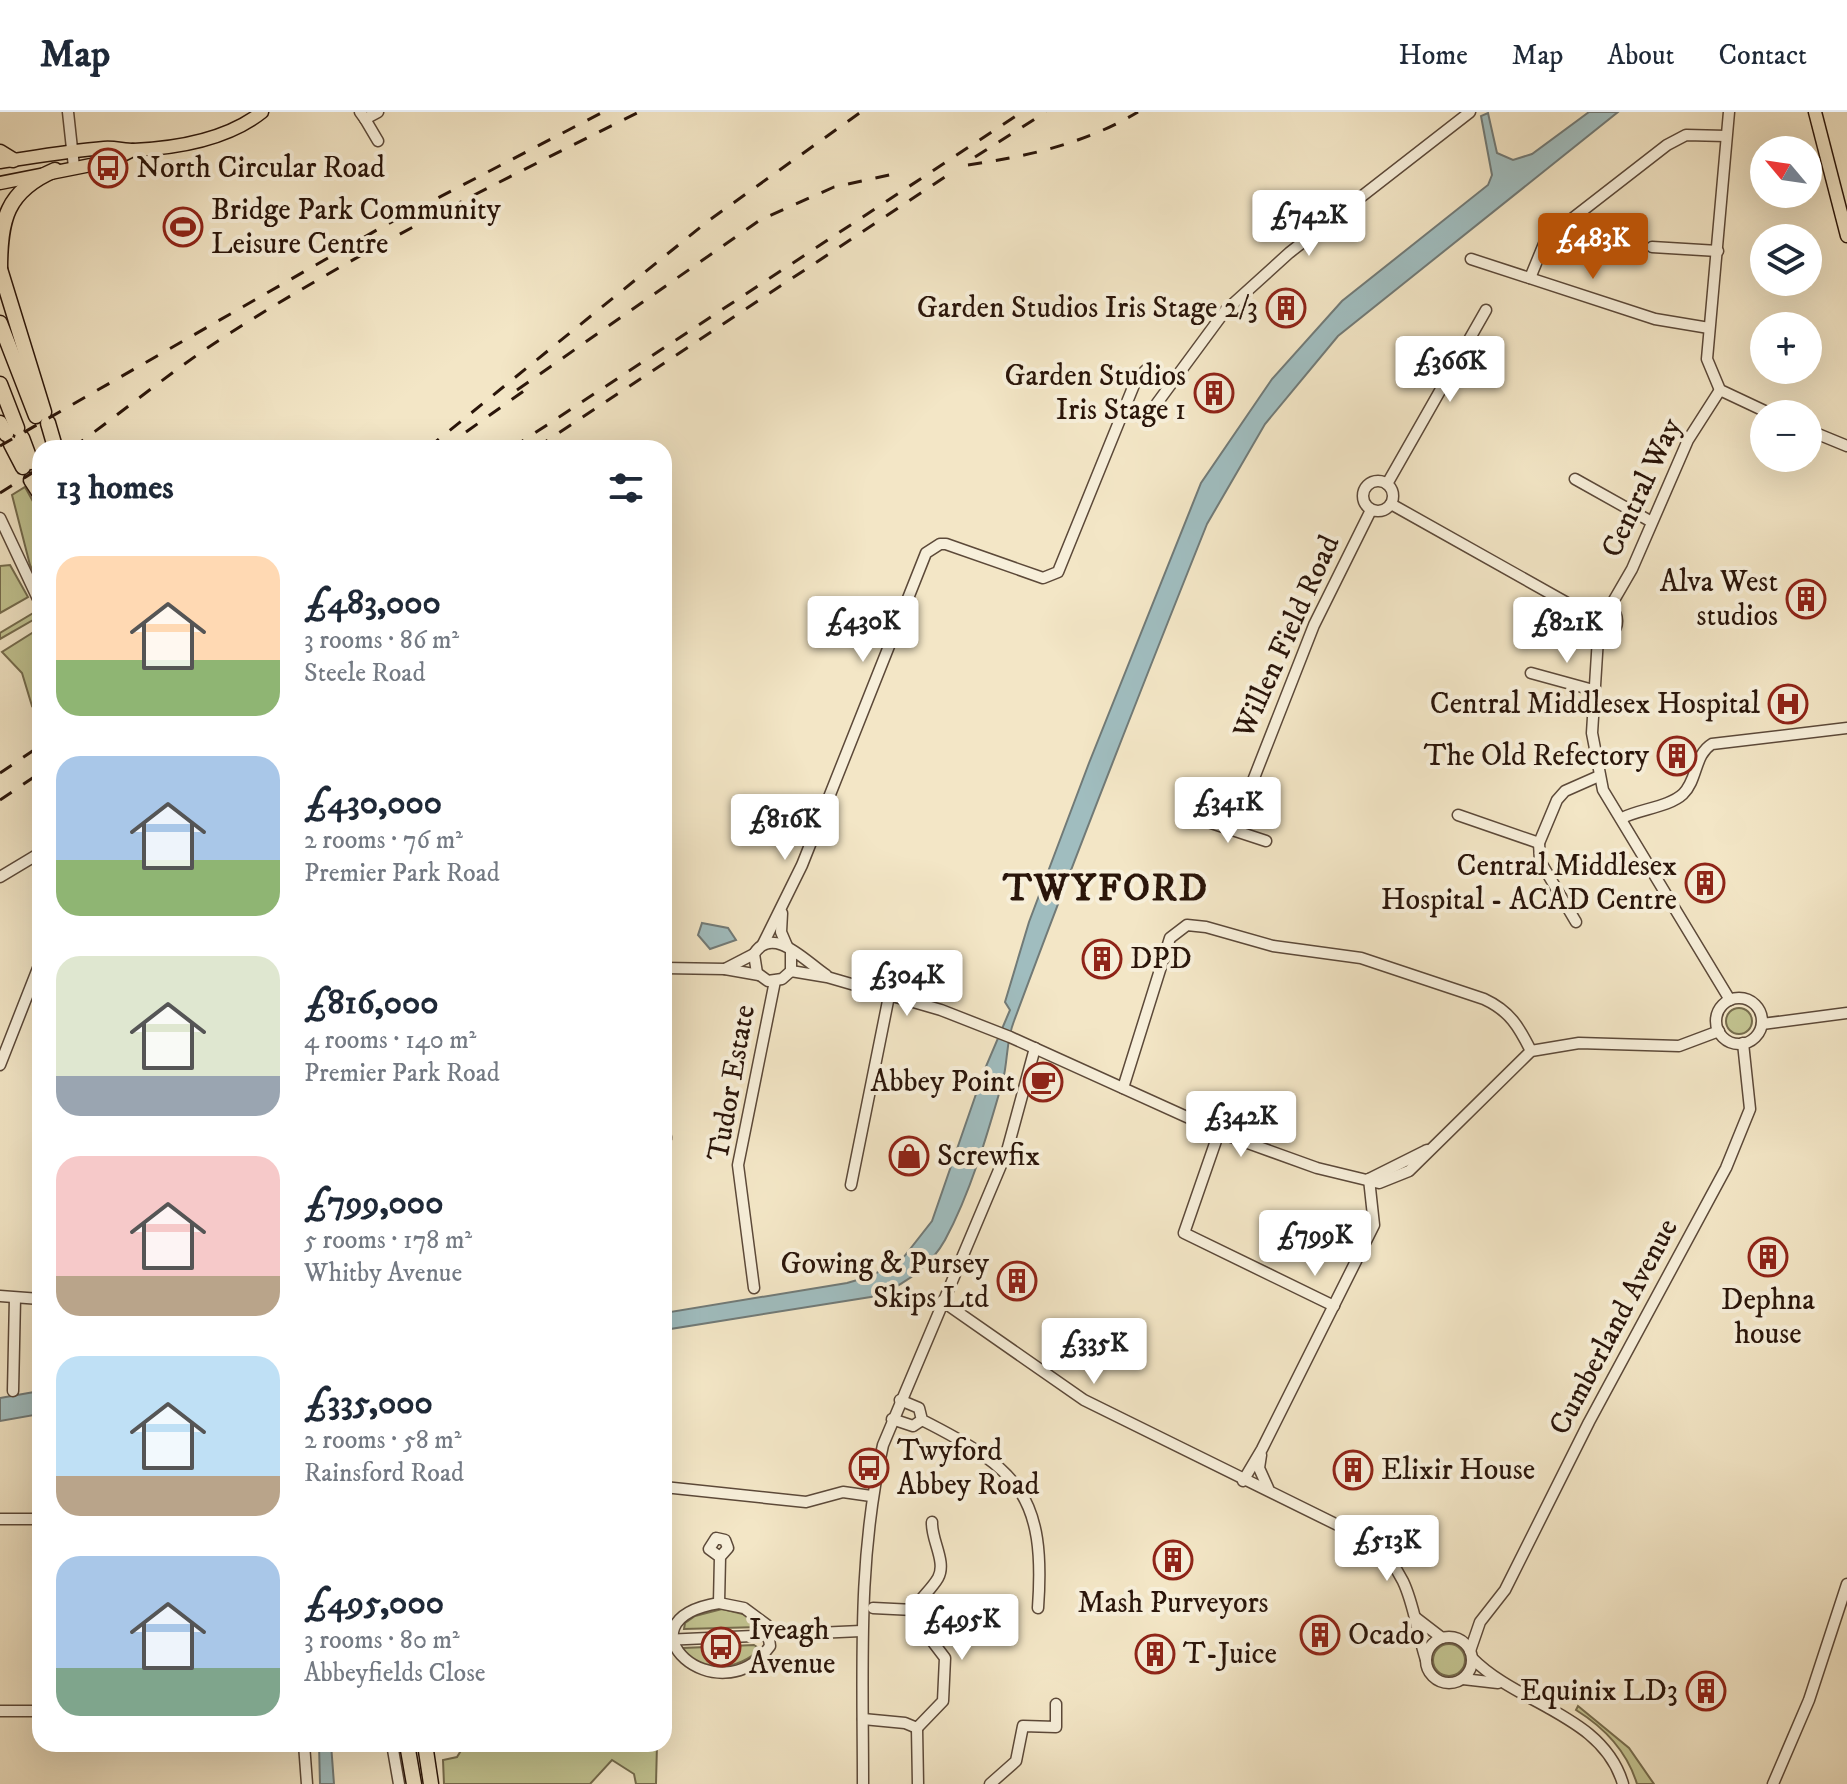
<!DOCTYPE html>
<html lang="en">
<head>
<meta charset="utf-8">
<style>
  :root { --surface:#fff; --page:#f6f6f7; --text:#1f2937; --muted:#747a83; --line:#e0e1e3; --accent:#b45309 }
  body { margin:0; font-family:"IM FELL DW Pica",serif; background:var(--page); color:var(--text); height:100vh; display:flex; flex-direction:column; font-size:30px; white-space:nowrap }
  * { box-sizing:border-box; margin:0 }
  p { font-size:26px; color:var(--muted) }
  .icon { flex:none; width:44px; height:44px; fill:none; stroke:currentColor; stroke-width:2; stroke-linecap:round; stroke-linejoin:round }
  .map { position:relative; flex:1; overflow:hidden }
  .details { position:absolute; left:32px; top:328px; width:640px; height:1312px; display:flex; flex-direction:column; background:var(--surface); border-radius:24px; box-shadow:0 8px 32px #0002 }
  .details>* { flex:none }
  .needle { width:52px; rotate:299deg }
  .fabs { position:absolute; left:1750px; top:24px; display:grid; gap:16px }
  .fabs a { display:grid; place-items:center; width:72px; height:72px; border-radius:50%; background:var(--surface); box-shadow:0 8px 32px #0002; font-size:40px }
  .price { position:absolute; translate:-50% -68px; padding:0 18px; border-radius:8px; background:#fff; color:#222; font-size:26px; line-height:52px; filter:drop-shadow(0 2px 4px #0008) }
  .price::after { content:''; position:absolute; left:50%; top:48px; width:24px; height:18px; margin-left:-12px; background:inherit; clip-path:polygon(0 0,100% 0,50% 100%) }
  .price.selected { background:var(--accent); color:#fff }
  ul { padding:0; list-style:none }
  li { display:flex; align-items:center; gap:24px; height:200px; padding:0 24px }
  li span { display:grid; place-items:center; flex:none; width:224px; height:160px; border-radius:24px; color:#555 }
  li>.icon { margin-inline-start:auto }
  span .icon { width:96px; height:96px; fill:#fffc; stroke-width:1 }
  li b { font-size:34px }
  h2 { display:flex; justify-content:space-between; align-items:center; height:96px; padding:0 24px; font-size:34px }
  header { display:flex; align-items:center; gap:48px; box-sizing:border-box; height:112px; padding:0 40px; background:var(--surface); border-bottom:2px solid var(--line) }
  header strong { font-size:38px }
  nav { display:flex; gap:44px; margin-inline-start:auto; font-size:28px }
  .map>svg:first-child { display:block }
  .green { fill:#c2c390; stroke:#766c4d; stroke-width:2 }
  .water { fill:#a0bdbf; stroke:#717a77; stroke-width:2 }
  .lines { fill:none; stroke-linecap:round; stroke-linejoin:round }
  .highway-tunnel { stroke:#cbbca0; stroke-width:14; stroke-dasharray:14 7; stroke-linecap:butt }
  .minor-casing { stroke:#5c4939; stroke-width:13 }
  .major-casing { stroke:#2a150a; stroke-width:15 }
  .highway-casing { stroke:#2a150a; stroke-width:17 }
  .minor { stroke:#f7efda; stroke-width:10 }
  .major { stroke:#f3e6c6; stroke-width:12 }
  .highway { stroke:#f3e6c6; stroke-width:14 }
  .rail { stroke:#2a150a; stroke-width:3; stroke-dasharray:14 14; stroke-linecap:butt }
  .labels { text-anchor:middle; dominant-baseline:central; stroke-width:8; stroke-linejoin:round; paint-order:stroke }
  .poi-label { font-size:30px; fill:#2a150a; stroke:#f7efda; text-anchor:start }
  .street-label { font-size:30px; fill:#2a150a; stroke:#f7efda }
  .district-label { font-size:38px; font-weight:bold; letter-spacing:2px; fill:#2a150a; stroke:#f7efda }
</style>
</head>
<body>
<header>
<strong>Map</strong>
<nav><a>Home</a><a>Map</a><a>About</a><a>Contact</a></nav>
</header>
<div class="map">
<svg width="1847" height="1672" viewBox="0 0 1847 1672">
  <rect width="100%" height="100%" fill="#f3e6c6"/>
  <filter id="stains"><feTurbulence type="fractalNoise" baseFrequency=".0025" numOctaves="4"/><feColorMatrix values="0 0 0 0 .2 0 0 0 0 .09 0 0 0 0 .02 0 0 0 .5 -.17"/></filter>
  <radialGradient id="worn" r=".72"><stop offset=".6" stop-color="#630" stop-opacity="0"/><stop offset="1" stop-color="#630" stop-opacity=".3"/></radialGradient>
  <g class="green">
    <path d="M25 375 40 402V474L30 453 12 383Z"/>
    <path d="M10 453 28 485 0 501V454Z"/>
    <path d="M40 497V504L0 527V521Z"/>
    <path d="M40 516V590L32 594 22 561 2 540Z"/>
    <circle cx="1739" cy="909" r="13"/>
    <path d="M722 1497 751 1504 760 1515 684 1517 685 1511 695 1504Z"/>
    <circle cx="1449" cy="1548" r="16"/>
    <path d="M754 1533 760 1537C741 1557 698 1565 683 1536Z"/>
    <path d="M1578 1594 1629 1636 1654 1672H1637C1627 1639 1605 1616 1576 1598Z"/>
    <path d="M465 1632H657L656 1672H636L634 1662 612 1648 590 1672H444L443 1648 457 1645Z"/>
  </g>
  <g class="water">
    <path d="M1589 0H1618L1338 224 1265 312 1207 412C1141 577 1076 742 1014 909 1006 929 1008 948 1003 968 988 1020 971 1080 945 1128 930 1155 905 1172 877 1184L664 1218V1201L847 1171 871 1164 903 1146 932 1109 984 959 1010 898 1005 890 1029 810 1089 651 1201 371 1272 267 1342 189 1488 73 1492 63 1481 4 1488 1 1497 41 1513 48 1532 42Z"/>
    <path d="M702 811 728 816 736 828 710 837 698 823Z"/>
    <path d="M40 1279V1302L0 1309V1286Z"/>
    <path d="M319 1632H331L334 1672H320Z"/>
  </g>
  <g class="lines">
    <path class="highway-tunnel" d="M31 350 38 364"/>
    <defs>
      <g id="minor">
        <path d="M68 0 74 55"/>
        <path d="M360 0 365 7 378 0"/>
        <path d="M1729 0 1707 247 1720 278 1771 302"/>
        <path d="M365 7 378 29"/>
        <path d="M1652 135 1718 139"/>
        <path d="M1471 147 1655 207 1709 216"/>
        <path d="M1530 166 1546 127 1667 33 1686 23 1726 24"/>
        <path d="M1124 299 1143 306 1149 302 1225 199 1289 141 1470 0"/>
        <path d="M1808 318 1847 334"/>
        <path d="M1575 367 1650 409"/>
        <circle cx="1378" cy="384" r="15"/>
        <path d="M1387 372 1486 198"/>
        <path d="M1391 392 1585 501"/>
        <path d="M0 406 40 491"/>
        <circle cx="1600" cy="509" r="17"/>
        <path d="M1610 495 1632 457 1688 328 1720 278"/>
        <path d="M1598 526 1592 621 1603 678 1730 888"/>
        <path d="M1531 561 1593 578"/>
        <path d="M1458 703 1539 731"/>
        <path d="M1622 706C1640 697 1669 695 1683 682 1698 667 1694 643 1712 632L1847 616"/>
        <path d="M1199 707 1266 729"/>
        <path d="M1234 717 1314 513 1371 398"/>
        <path d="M0 765 40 741"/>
        <path d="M782 801 781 820 787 834"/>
        <path d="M1576 810 1540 749 1539 731 1557 688 1565 679 1599 664"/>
        <path d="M763 832 802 753 926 441 940 432H946L1043 466 1058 460 1136 268 1148 256"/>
        <path d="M791 839V859L782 867 768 869 757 861 754 842C773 812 806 850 826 863"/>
        <path d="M664 856 725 857 759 863"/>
        <path d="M725 857 754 842"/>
        <path d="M791 859 827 865 941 898 1010 925 1231 1025 1317 1056 1379 1071 1409 1059 1531 939 1579 931 1679 934 1719 919"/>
        <circle cx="1739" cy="909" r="23"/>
        <path d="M1762 912 1847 901"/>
        <path d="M0 953 40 851"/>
        <path d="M1123 976 1170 826 1187 813 1206 815 1273 834 1361 846 1484 887C1510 899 1519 915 1531 939"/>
        <path d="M664 1013 666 1026"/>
        <path d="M1219 1020 1184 1121 1334 1194"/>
        <path d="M1369 1067 1427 1038"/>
        <path d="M851 1073 889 884"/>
        <path d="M754 1176 738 1053 775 869"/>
        <path d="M0 1184 40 1187"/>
        <path d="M942 1189 1084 1288 1370 1429C1414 1465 1410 1497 1426 1548"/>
        <path d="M13 1279 15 1186"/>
        <path d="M900 1288 919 1296 922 1308C1019 1357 1046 1384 1038 1496"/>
        <path d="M892 1307 913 1314 922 1308"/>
        <path d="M1261 1343 1259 1356 1268 1376"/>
        <path d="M1243 1369 1262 1337 1374 1113 1369 1067"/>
        <path d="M664 1375 806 1390 843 1380 871 1384"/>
        <path d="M0 1407H40"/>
        <path d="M719 1491 744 1496 767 1513 770 1534C719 1607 611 1509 719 1491Z"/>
        <path d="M719 1491 720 1445 728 1436 725 1428 716 1426 709 1437 720 1445"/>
        <path d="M873 1496 914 1498"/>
        <path d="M1416 1506 1442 1526"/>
        <circle cx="1449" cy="1548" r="23"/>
        <path d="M664 1528 861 1519"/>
        <path d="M1470 1539 1480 1510 1505 1478 1589 1310 1726 1056 1750 997 1743 931"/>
        <path d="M1472 1546C1518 1593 1603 1603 1623 1672"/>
        <path d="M1463 1567 1498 1571"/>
        <path d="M0 1599H40"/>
        <path d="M863 1607 905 1611 917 1616 943 1589 945 1546 920 1513 914 1498C920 1486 931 1478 938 1466 947 1450 931 1428 932 1410"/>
        <path d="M917 1616 918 1672"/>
        <path d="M304 1632 307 1672"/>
        <path d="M392 1632 399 1672"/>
        <path d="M863 1672C863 1556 857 1447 883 1333L1007 1039 1035 936"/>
        <path d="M990 1672 1016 1649 1023 1614 1056 1615V1592"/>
        <path d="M1773 1672 1809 1588 1847 1472"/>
      </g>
      <g id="major">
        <path d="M1815 0 1847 124"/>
        <path d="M0 50C34 45 69 39 104 36 114 35 124 38 134 38 176 36 228 27 262 0"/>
        <path d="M0 71 111 49 133 38"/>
      </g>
      <g id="highway">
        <path d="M0 40 13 48"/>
        <path d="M0 157 44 300"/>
        <path d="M0 158C0 108 6 79 55 58"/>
        <path d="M0 211 36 304"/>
        <path d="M0 272 17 316"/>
        <path d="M0 311 6 322"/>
        <path d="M48 311 55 335"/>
        <path d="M22 326 31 350"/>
        <path d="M11 332 23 355"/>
        <path d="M31 368 40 382"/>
        <path d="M407 1632 414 1672"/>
        <path d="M425 1632 431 1672"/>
      </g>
    </defs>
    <use href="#minor" class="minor-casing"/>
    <use href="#major" class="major-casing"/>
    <use href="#highway" class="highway-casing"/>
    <use href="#minor" class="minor"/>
    <use href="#major" class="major"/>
    <use href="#highway" class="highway"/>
    <g class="rail">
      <path d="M975 45 1046 0"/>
      <path d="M968 53C1029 44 1084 32 1138 0"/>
      <path d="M517 278 760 108 834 75 898 61"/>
      <path d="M466 320 528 276"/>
      <path d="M0 334 382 115 603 0"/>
      <path d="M72 336C123 300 171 259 224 225 356 140 499 70 639 0"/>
      <path d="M428 336 708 109 861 0"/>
      <path d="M512 336 1022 0"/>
      <path d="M536 336 948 63"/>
      <path d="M0 381 40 356"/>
      <path d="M0 661 40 634"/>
      <path d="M0 688 40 661"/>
    </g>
  </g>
  <defs>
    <symbol id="bus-ring" viewBox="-11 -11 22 22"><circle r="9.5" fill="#f7efda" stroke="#8f2418" stroke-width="1.5"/><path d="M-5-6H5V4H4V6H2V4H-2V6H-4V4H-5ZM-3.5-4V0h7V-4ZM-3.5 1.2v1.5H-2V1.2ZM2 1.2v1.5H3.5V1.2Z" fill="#8f2418"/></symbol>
    <symbol id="stadium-ring" viewBox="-11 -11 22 22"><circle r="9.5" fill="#f7efda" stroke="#8f2418" stroke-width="1.5"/><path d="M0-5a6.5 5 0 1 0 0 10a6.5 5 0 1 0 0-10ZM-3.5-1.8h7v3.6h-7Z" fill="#8f2418"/></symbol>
    <symbol id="building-ring" viewBox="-11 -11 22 22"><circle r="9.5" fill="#f7efda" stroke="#8f2418" stroke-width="1.5"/><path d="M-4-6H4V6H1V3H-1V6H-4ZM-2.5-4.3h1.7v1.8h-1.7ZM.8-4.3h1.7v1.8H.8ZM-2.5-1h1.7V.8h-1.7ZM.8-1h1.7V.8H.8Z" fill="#8f2418"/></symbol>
    <symbol id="hospital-ring" viewBox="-11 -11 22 22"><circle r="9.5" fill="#f7efda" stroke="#8f2418" stroke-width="1.5"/><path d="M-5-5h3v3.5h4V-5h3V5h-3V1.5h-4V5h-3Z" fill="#8f2418"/></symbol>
    <symbol id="cafe-ring" viewBox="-11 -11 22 22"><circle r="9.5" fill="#f7efda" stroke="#8f2418" stroke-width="1.5"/><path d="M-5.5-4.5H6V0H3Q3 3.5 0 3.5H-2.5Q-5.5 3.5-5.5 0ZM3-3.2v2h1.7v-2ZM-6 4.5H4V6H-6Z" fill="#8f2418"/></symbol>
    <symbol id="shop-ring" viewBox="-11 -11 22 22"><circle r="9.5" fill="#f7efda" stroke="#8f2418" stroke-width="1.5"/><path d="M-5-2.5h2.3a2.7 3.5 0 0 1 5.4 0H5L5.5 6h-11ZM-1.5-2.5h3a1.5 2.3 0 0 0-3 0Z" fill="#8f2418"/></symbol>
  </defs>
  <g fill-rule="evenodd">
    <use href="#bus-ring" x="86" y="34" width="44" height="44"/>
    <use href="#stadium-ring" x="161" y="93" width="44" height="44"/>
    <use href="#building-ring" x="1264" y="174" width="44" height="44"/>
    <use href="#building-ring" x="1192" y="259" width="44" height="44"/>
    <use href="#building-ring" x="1784" y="465" width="44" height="44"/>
    <use href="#hospital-ring" x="1766" y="570" width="44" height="44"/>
    <use href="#building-ring" x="1655" y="622" width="44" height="44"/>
    <use href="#building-ring" x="1683" y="749" width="44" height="44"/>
    <use href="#building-ring" x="1080" y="825" width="44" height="44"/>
    <use href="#cafe-ring" x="1021" y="948" width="44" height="44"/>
    <use href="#shop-ring" x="887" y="1022" width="44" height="44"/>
    <use href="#building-ring" x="1746" y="1123" width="44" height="44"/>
    <use href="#building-ring" x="995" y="1147" width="44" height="44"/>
    <use href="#bus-ring" x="847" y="1334" width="44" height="44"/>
    <use href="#building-ring" x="1331" y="1336" width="44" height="44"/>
    <use href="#building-ring" x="1151" y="1426" width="44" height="44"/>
    <use href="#building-ring" x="1298" y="1501" width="44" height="44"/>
    <use href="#bus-ring" x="699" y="1513" width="44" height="44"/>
    <use href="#building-ring" x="1133" y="1520" width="44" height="44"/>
    <use href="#building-ring" x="1684" y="1557" width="44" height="44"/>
  </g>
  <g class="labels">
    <g class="poi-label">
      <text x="136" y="56">North Circular Road</text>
      <text x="211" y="98">Bridge Park Community<tspan x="211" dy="34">Leisure Centre</tspan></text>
      <text x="1258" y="196" text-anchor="end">Garden Studios Iris Stage 2/3</text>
      <text x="1186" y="264" text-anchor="end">Garden Studios<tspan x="1186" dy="34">Iris Stage 1</tspan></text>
      <text x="1778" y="470" text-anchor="end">Alva West<tspan x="1778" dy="34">studios</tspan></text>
      <text x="1760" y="592" text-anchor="end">Central Middlesex Hospital</text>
      <text x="1649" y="644" text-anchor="end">The Old Refectory</text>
      <text x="1677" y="754" text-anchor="end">Central Middlesex<tspan x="1677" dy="34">Hospital - ACAD Centre</tspan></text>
      <text x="1130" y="847">DPD</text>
      <text x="1015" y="970" text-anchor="end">Abbey Point</text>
      <text x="937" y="1044">Screwfix</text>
      <text x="989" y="1152" text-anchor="end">Gowing &amp; Pursey<tspan x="989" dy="34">Skips Ltd</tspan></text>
      <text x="1768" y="1188" text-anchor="middle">Dephna<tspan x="1768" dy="34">house</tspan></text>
      <text x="897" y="1339">Twyford<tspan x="897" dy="34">Abbey Road</tspan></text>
      <text x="1381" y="1358">Elixir House</text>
      <text x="1173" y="1491" text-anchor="middle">Mash Purveyors</text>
      <text x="749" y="1518">Iveagh<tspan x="749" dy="34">Avenue</tspan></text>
      <text x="1348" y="1523">Ocado</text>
      <text x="1183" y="1542">T-Juice</text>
      <text x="1678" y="1579" text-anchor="end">Equinix LD3</text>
    </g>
    <g class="street-label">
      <text transform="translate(1642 376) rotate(-65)">Central Way</text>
      <text transform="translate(1287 525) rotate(-66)">Willen Field Road</text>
      <text transform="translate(732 971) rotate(-80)">Tudor Estate</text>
      <text transform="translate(1614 1215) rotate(-62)">Cumberland Avenue</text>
    </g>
    <g class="district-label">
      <text x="1106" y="777">TWYFORD</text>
    </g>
  </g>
  <rect width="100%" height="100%" filter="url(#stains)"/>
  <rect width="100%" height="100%" fill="url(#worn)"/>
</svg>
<div class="fabs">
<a><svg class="needle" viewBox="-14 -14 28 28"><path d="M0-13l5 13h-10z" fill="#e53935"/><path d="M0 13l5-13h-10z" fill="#747a83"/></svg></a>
<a><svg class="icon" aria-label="layers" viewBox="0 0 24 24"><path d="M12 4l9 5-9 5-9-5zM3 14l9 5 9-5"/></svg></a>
<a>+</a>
<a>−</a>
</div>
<b class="price" style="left:1309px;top:146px">£742K</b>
<b class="price selected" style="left:1593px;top:169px">£483K</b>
<b class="price" style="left:1450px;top:292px">£366K</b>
<b class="price" style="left:863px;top:552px">£430K</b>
<b class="price" style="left:1567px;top:553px">£821K</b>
<b class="price" style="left:1228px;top:733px">£341K</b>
<b class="price" style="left:785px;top:750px">£816K</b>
<b class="price" style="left:907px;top:906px">£304K</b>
<b class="price" style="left:1241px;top:1047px">£342K</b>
<b class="price" style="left:1315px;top:1166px">£799K</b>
<b class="price" style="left:1094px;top:1274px">£335K</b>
<b class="price" style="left:1387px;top:1471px">£513K</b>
<b class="price" style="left:962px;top:1550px">£495K</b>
<section class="details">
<h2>13 homes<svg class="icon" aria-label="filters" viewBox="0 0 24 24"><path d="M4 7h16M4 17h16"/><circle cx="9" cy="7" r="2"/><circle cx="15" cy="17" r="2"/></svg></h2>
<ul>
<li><span style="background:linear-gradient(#ffd9b3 65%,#8fb573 0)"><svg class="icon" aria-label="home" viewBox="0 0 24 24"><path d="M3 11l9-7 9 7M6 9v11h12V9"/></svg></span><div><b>£483,000</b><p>3 rooms · 86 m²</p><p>Steele Road</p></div></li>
<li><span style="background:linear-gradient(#a9c7e8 65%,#8fb573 0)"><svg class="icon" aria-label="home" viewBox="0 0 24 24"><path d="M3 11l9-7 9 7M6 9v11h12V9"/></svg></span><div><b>£430,000</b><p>2 rooms · 76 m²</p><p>Premier Park Road</p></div></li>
<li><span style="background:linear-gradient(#dfe7d0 75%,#9aa5b1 0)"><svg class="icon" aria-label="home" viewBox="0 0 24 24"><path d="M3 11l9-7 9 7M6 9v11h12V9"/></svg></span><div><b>£816,000</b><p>4 rooms · 140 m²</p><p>Premier Park Road</p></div></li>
<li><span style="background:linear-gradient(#f6c9c9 75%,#b9a48a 0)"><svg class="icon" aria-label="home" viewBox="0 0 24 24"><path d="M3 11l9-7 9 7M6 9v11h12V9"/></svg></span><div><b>£799,000</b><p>5 rooms · 178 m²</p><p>Whitby Avenue</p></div></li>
<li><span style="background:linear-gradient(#bfe0f5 75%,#b9a48a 0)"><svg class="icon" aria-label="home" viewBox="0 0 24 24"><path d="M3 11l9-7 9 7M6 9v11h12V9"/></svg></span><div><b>£335,000</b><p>2 rooms · 58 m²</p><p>Rainsford Road</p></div></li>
<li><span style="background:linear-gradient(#a9c7e8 70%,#7fa58c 0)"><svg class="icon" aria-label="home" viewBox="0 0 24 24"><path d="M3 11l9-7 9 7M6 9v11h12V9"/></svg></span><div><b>£495,000</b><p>3 rooms · 80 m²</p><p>Abbeyfields Close</p></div></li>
</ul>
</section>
</div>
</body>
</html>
